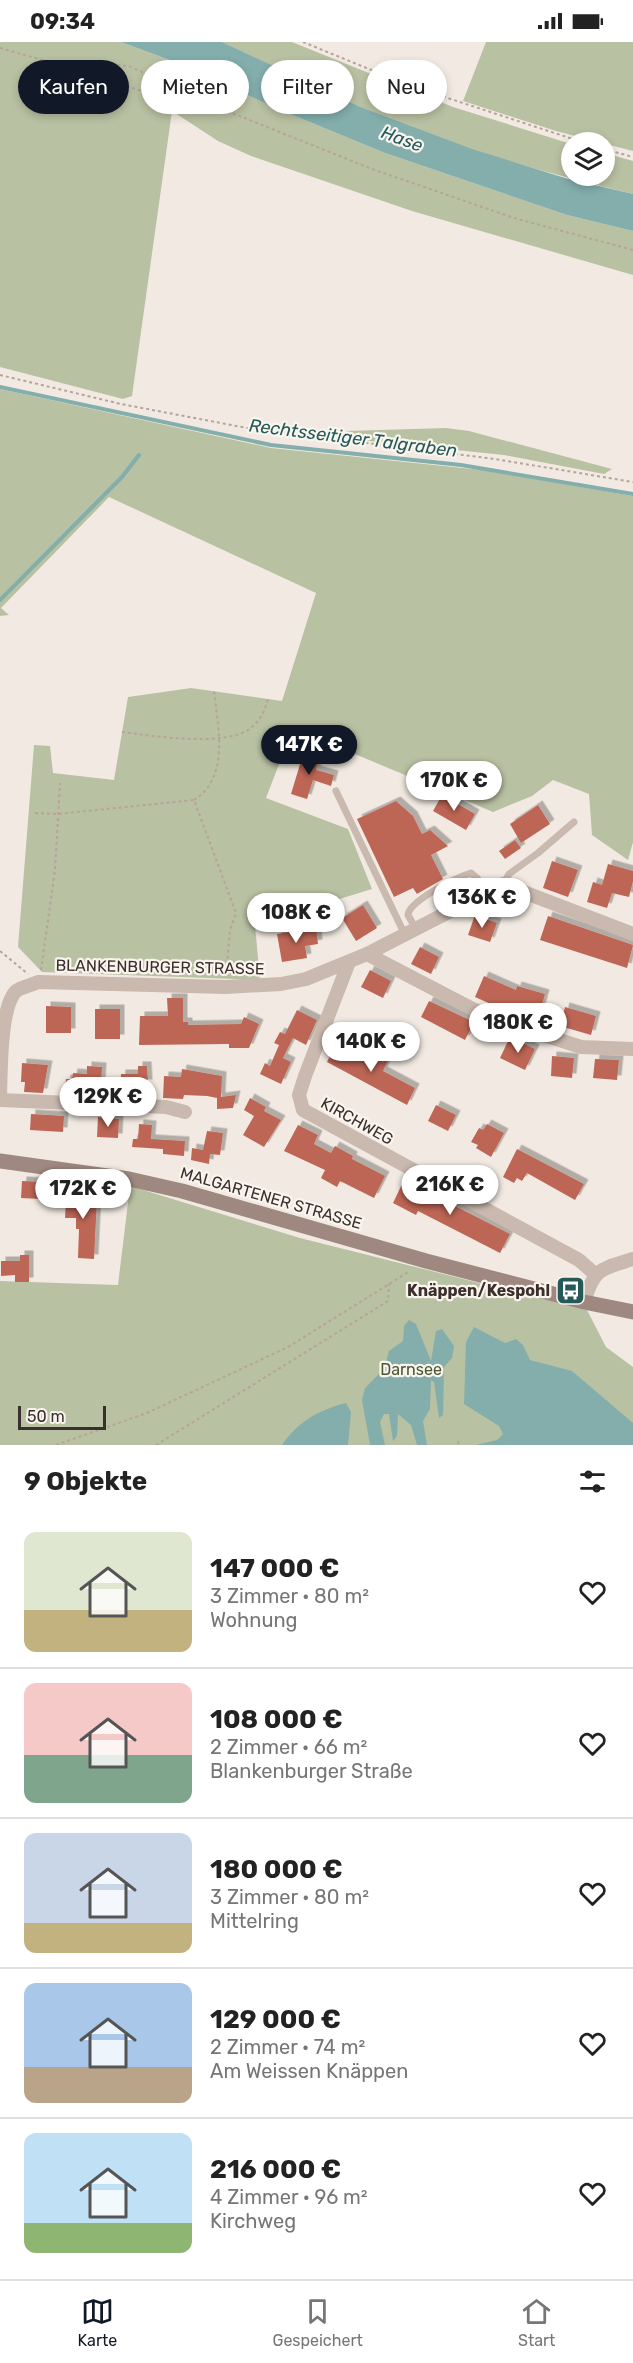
<!DOCTYPE html>
<html lang="de">
<head>
<meta charset="utf-8">
<style>
  :root { --surface:#fff; --page:#f6f6f6; --text:#222; --muted:#767676; --line:#e0e0e0; --accent:#111827 }
  body { margin:0; font-family:Rubik,sans-serif; background:var(--page); color:var(--text); height:100vh; display:flex; flex-direction:column; font-size:22px; white-space:nowrap }
  * { box-sizing:border-box; margin:0 }
  p { font-size:20px; color:var(--muted) }
  .icon { flex:none; width:33px; height:33px; fill:none; stroke:currentColor; stroke-width:2; stroke-linecap:round; stroke-linejoin:round }
  .map { position:relative; height:1403px; overflow:hidden }
  .details { display:flex; flex-direction:column; background:var(--surface); flex:1 }
  .details>* { flex:none }
  .banner { position:absolute; left:18px; top:18px; width:597px; height:54px; display:flex; gap:12px }
  .controls { position:absolute; left:561px; top:90px; display:grid; gap:12px }
  .controls a { display:grid; place-items:center; width:54px; height:54px; border-radius:50%; background:var(--surface); box-shadow:0 3px 9px #0003; font-size:30px }
  .scale { position:absolute; left:18px; bottom:15px; width:88px; box-sizing:border-box; padding-left:6px; border:3px solid #3a2f2c; border-top:0; font-size:16px; line-height:21px; white-space:nowrap; color:#3a2f2c; -webkit-text-stroke:4px #faf4ef; paint-order:stroke }
  .price { position:absolute; translate:-50% -51px; padding:0 14px; border-radius:21px; background:#fff; color:#222; font-size:20px; line-height:39px; filter:drop-shadow(0 2px 3px #0008) }
  .price::after { content:''; position:absolute; left:50%; top:36px; width:18px; height:14px; margin-left:-9px; background:inherit; clip-path:polygon(0 0,100% 0,50% 100%) }
  .price.on { background:var(--accent); color:#fff }
  ul { padding:0; list-style:none }
  li { display:flex; align-items:center; gap:18px; height:150px; padding:0 24px }
  li+li { border-top:2px solid var(--line) }
  li span { display:grid; place-items:center; flex:none; width:168px; height:120px; border-radius:12px; color:#555 }
  li>.icon { margin-inline-start:auto }
  span .icon { width:72px; height:72px; fill:#fffc; stroke-width:1 }
  li b { font-size:26px }
  h2 { display:flex; justify-content:space-between; align-items:center; height:72px; padding:0 24px; font-size:26px }
  .pill { padding:0 21px; border-radius:27px; background:var(--surface); box-shadow:0 3px 9px #0003; font-size:21px; line-height:54px }
  .pill.on { background:var(--accent); color:#fff }
  .status { display:flex; justify-content:space-between; align-items:center; height:42px; padding:0 30px; background:var(--surface); direction:ltr }
  .status svg { height:16px; fill:currentColor }
  .tabs { display:flex; justify-content:space-around; align-items:center; height:84px; border-top:2px solid var(--line); background:var(--surface); font-size:16px; color:var(--muted) }
  .tabs a { display:grid; justify-items:center; gap:3px }
  .tabs .on { color:var(--accent) }
  .map>svg:first-child { display:block }
  .green { fill:#b9c1a3 }
  .water { fill:#83aeac }
  .lines { fill:none; stroke-linecap:round; stroke-linejoin:round }
  .stream { stroke:#83aeac; stroke-width:4 }
  .building { fill:#be6655; filter:url(#shadow) }
  .path { stroke:#b6a399; stroke-width:2; stroke-dasharray:3 3; stroke-linecap:butt }
  .lane { stroke:#cab9af; stroke-width:7 }
  .street { stroke:#cab9af; stroke-width:14 }
  .secondary { stroke:#9e8880; stroke-width:15 }
  .labels { text-anchor:middle; dominant-baseline:central; stroke-width:4.5; stroke-linejoin:round; paint-order:stroke }
  .street-label { font-size:16px; fill:#3a2f2c; stroke:#faf4ef }
  .poi-label { font-size:16px; font-weight:bold; fill:#3a2f2c; stroke:#faf4ef; text-anchor:end }
  .park-label { font-size:16px; fill:#4c5632; stroke:#faf4ef }
  .water-label { font-size:18px; font-style:italic; fill:#245958; stroke:#faf4ef }
</style>
</head>
<body>
<div class="status"><b>09:34</b><svg viewBox="0 0 49 12"><path d="M0 12V9h3v3zM5 12V6h3v6zM10 12V3h3v9zM15 12V0h3v12zM26 1h20v11H26zM47 4h2v5h-2z"/></svg></div>
<div class="map">
<svg width="633" height="1403" viewBox="0 0 633 1403">
  <defs>
    <filter id="shadow"><feDropShadow dx="4.5" dy="-4.5" stdDeviation="0" flood-color="#0004"/></filter>
  </defs>
  <rect width="100%" height="100%" fill="#f2eae2"/>
  <g class="green">
    <path d="M0 0H121L167 17 278 67 385 111 567 173 633 189V233L412 169 251 114 218 99 172 69 132 354 123 357 0 325Z"/>
    <path d="M222 0H292L453 65 571 102 572 134H604L605 111 633 119V152C540 130 446 103 358 65 312 44 267 22 222 0Z"/>
    <path d="M486 0H633V109L556 89 463 59Z"/>
    <path d="M0 347 271 406 482 428 633 454V800L628 818 592 793 589 752 553 738 532 754 493 770 293 686 266 756 348 787 372 847 255 883 260 938 42 930 18 905 34 703 50 704 53 731 114 738 128 655 191 646 282 659 316 551 109 455 1 566 9 573 0 574Z"/>
    <path d="M446 386 469 389 612 427 604 432 504 413 350 397 346 389Z"/>
    <path d="M130 1144 300 1196 587 1268 606 1305 633 1325V1403H0V1239L118 1243Z"/>
  </g>
  <g class="water">
    <path d="M121 0H222L360 65 472 107 565 136 633 152V189L567 173 385 111 278 67 167 17Z"/>
    <path d="M409 1278 416 1282 431 1319 436 1289 442 1287 454 1304 452 1316 444 1325 443 1373 439 1376 434 1340 431 1338 430 1367 423 1379 427 1403H417L411 1383 398 1372 397 1394 393 1399 389 1372H384L380 1380 385 1403H370L362 1358 365 1346 384 1327 389 1309 403 1299 404 1284Z"/>
    <path d="M474 1285 505 1301 516 1297 523 1303 530 1318 572 1329 633 1381V1403H476L497 1398 503 1392 499 1384 464 1362 466 1300Z"/>
    <path d="M346 1361 351 1370 348 1403H282C297 1380 319 1368 346 1361Z"/>
  </g>
  <g class="lines">
    <g class="stream">
      <path d="M0 345 271 403 461 423 633 452"/>
      <path d="M0 558 122 435 139 413"/>
    </g>
  </g>
  <g class="building">
    <path d="M304 709 320 714 316 728 334 733 331 744 313 738 307 757 291 752Z"/>
    <path d="M442 753 475 772 466 788 433 769Z"/>
    <path d="M396 759 413 774 422 792 430 788 448 804 431 813 443 837 417 852 413 846 394 855 357 777Z"/>
    <path d="M538 763 550 782 521 801 510 782Z"/>
    <path d="M515 798 521 806 505 817 499 809Z"/>
    <path d="M552 819 578 828 568 855 543 846Z"/>
    <path d="M608 822 633 829V839L629 855 612 851 607 866 587 860 593 840 602 843Z"/>
    <path d="M363 863 377 886 356 899 342 876Z"/>
    <path d="M475 873 497 881 490 900 468 893Z"/>
    <path d="M548 874 633 903 627 926 540 898Z"/>
    <path d="M316 886 318 902 305 904 307 916 282 920 277 892Z"/>
    <path d="M420 905 439 915 431 932 411 922Z"/>
    <path d="M370 928 391 939 383 956 361 945Z"/>
    <path d="M484 934 516 948 517 944 545 952 538 977 502 967 475 955Z"/>
    <path d="M167 956H183V980H188V983L241 982 244 975 259 982 249 1006H229V1002L139 1003 140 974H168Z"/>
    <path d="M429 959 474 980 465 998 421 975Z"/>
    <path d="M46 964 71 965V991H46Z"/>
    <path d="M565 965 596 974 591 993 560 984Z"/>
    <rect x="95" y="967" width="25" height="30"/>
    <path d="M297 968 317 978 306 1003 293 996 283 1016 291 1020 281 1042 260 1032 265 1021 270 1024 279 1003 274 1001 280 990 285 992Z"/>
    <path d="M510 995 535 1007 525 1028 500 1016Z"/>
    <path d="M336 1002 367 1018 372 1009 388 1018 383 1029 415 1046 407 1063 327 1020Z"/>
    <path d="M552 1014 574 1016 572 1036 551 1034Z"/>
    <path d="M595 1017 619 1018 617 1038 593 1036Z"/>
    <path d="M22 1021 48 1023 43 1051 24 1050 25 1040H21Z"/>
    <path d="M87 1024 102 1025 101 1042 90 1041V1053L73 1052V1047H65L66 1037H72L73 1031 87 1032Z"/>
    <path d="M138 1024H147L148 1042 139 1041 138 1054H120L121 1032H138Z"/>
    <path d="M182 1027 222 1034 221 1055 236 1053 233 1066 217 1067V1056L207 1054 184 1053 183 1057 163 1056 164 1034 181 1035Z"/>
    <path d="M250 1056 266 1065 264 1069 281 1078 264 1105 243 1093 254 1074 244 1068Z"/>
    <path d="M436 1063 456 1073 448 1089 428 1079Z"/>
    <path d="M31 1072 64 1074 63 1090 30 1088Z"/>
    <path d="M98 1075 119 1077 118 1096 97 1095Z"/>
    <path d="M139 1082 152 1083 151 1097 185 1099 184 1114 163 1112V1107L132 1105 133 1097H138Z"/>
    <path d="M487 1082 504 1091 491 1115 476 1106 478 1103 471 1100 479 1086 483 1088Z"/>
    <path d="M298 1083 318 1093 314 1102 331 1111 335 1104 353 1114 352 1117 385 1134 374 1156 340 1139 337 1145 321 1136 325 1128 284 1109Z"/>
    <path d="M207 1089 223 1091 220 1113 210 1112 209 1122 191 1118 192 1106 203 1108Z"/>
    <path d="M517 1107 584 1142 575 1158 527 1131 522 1139 517 1136 514 1141 503 1135Z"/>
    <path d="M404 1138 510 1192 500 1211 418 1169 416 1173 393 1161Z"/>
    <path d="M22 1139 42 1140 41 1157 21 1156Z"/>
    <path d="M67 1141 79 1142 78 1155 97 1156 94 1217 78 1216 79 1187H76V1176H65Z"/>
    <path d="M20 1213H29V1240H15V1233L1 1234V1219H20Z"/>
  </g>
  <g class="lines">
    <g class="path">
      <path d="M303 0 408 43 582 100"/>
      <path d="M0 6 100 34 168 59"/>
      <path d="M76 29 107 22 129 24 222 67 372 127 514 176 633 208"/>
      <path d="M604 107 633 115"/>
      <path d="M0 333 121 362 247 386 495 417 633 440"/>
      <path d="M122 690C152 694 229 706 252 685 261 677 265 668 268 657"/>
      <path d="M194 758C230 735 218 686 214 649"/>
      <path d="M35 771 57 772 194 758 236 871 230 888 226 933"/>
      <path d="M0 909 28 932"/>
      <path d="M41 928 55 828 60 741"/>
      <path d="M458 1399 459 1403"/>
      <path d="M56 1403 147 1371 288 1305 410 1229"/>
      <path d="M156 1403 388 1259 389 1242"/>
    </g>
    <g class="lane">
      <path d="M336 749 405 893"/>
      <path d="M503 842 509 832 538 811 574 780"/>
      <path d="M416 887 408 873C409 859 457 835 471 831L477 836 486 849"/>
    </g>
    <g class="street">
      <path d="M367 912 488 975 581 1005 633 1007"/>
      <path d="M349 920 305 1034 299 1053 303 1068 579 1218 595 1232"/>
      <path d="M0 1054C1 1029 0 965 16 949 22 945 32 943 38 940L226 945 281 942 306 937 367 912 503 842 633 892"/>
      <path d="M0 1058 166 1065 185 1070"/>
      <path d="M584 1260C594 1226 601 1227 633 1217"/>
    </g>
    <path class="secondary" d="M0 1119 129 1137 182 1149 426 1219 584 1260 633 1270"/>
  </g>
  <defs>
    <symbol id="bus-square" viewBox="-11 -11 22 22"><rect x="-9" y="-9" width="18" height="18" rx="4" fill="#245958" stroke="#faf4ef"/><path d="M-5-6H5V4H4V6H2V4H-2V6H-4V4H-5ZM-3.5-4V0h7V-4ZM-3.5 1.2v1.5H-2V1.2ZM2 1.2v1.5H3.5V1.2Z" fill="#fff"/></symbol>
  </defs>
  <g fill-rule="evenodd">
    <use href="#bus-square" x="554" y="1232" width="33" height="33"/>
  </g>
  <g class="labels">
    <g class="street-label">
      <text transform="translate(160 925) rotate(1)">BLANKENBURGER STRASSE</text>
      <text transform="translate(357 1079) rotate(29)">KIRCHWEG</text>
      <text transform="translate(271 1156) rotate(16)">MALGARTENER STRASSE</text>
    </g>
    <g class="poi-label">
      <text x="550" y="1248">Knäppen/Kespohl</text>
    </g>
    <g class="park-label">
      <text x="411" y="1327">Darnsee</text>
    </g>
    <g class="water-label">
      <text transform="translate(402 97) rotate(20)">Hase</text>
      <text transform="translate(353 396) rotate(7)">Rechtsseitiger Talgraben</text>
    </g>
  </g>
</svg>
<div class="controls">
<a><svg class="icon" aria-label="layers" viewBox="0 0 24 24"><path d="M12 4l9 5-9 5-9-5zM3 14l9 5 9-5"/></svg></a>
</div>
<div class="scale">50 m</div>
<b class="price on" style="left:309px;top:734px">147K €</b>
<b class="price" style="left:454px;top:770px">170K €</b>
<b class="price" style="left:482px;top:887px">136K €</b>
<b class="price" style="left:296px;top:902px">108K €</b>
<b class="price" style="left:518px;top:1012px">180K €</b>
<b class="price" style="left:371px;top:1031px">140K €</b>
<b class="price" style="left:108px;top:1086px">129K €</b>
<b class="price" style="left:450px;top:1174px">216K €</b>
<b class="price" style="left:83px;top:1178px">172K €</b>
<div class="banner">
<a class="pill on">Kaufen</a>
<a class="pill">Mieten</a>
<a class="pill">Filter</a>
<a class="pill">Neu</a>
</div>
</div>
<section class="details">
<h2>9 Objekte<svg class="icon" aria-label="filters" viewBox="0 0 24 24"><path d="M4 7h16M4 17h16"/><circle cx="9" cy="7" r="2"/><circle cx="15" cy="17" r="2"/></svg></h2>
<ul>
<li><span style="background:linear-gradient(#dfe7d0 65%,#c2b280 0)"><svg class="icon" aria-label="home" viewBox="0 0 24 24"><path d="M3 11l9-7 9 7M6 9v11h12V9"/></svg></span><div><b>147 000 €</b><p>3 Zimmer · 80 m²</p><p>Wohnung</p></div><svg class="icon" aria-label="heart" viewBox="0 0 24 24"><path d="M12 20l-8-8c-3-5 5-10 8-4 3-6 11-1 8 4z"/></svg></li>
<li><span style="background:linear-gradient(#f6c9c9 60%,#7fa58c 0)"><svg class="icon" aria-label="home" viewBox="0 0 24 24"><path d="M3 11l9-7 9 7M6 9v11h12V9"/></svg></span><div><b>108 000 €</b><p>2 Zimmer · 66 m²</p><p>Blankenburger Straße</p></div><svg class="icon" aria-label="heart" viewBox="0 0 24 24"><path d="M12 20l-8-8c-3-5 5-10 8-4 3-6 11-1 8 4z"/></svg></li>
<li><span style="background:linear-gradient(#c9d6e8 75%,#c2b280 0)"><svg class="icon" aria-label="home" viewBox="0 0 24 24"><path d="M3 11l9-7 9 7M6 9v11h12V9"/></svg></span><div><b>180 000 €</b><p>3 Zimmer · 80 m²</p><p>Mittelring</p></div><svg class="icon" aria-label="heart" viewBox="0 0 24 24"><path d="M12 20l-8-8c-3-5 5-10 8-4 3-6 11-1 8 4z"/></svg></li>
<li><span style="background:linear-gradient(#a9c7e8 70%,#b9a48a 0)"><svg class="icon" aria-label="home" viewBox="0 0 24 24"><path d="M3 11l9-7 9 7M6 9v11h12V9"/></svg></span><div><b>129 000 €</b><p>2 Zimmer · 74 m²</p><p>Am Weissen Knäppen</p></div><svg class="icon" aria-label="heart" viewBox="0 0 24 24"><path d="M12 20l-8-8c-3-5 5-10 8-4 3-6 11-1 8 4z"/></svg></li>
<li><span style="background:linear-gradient(#bfe0f5 75%,#8fb573 0)"><svg class="icon" aria-label="home" viewBox="0 0 24 24"><path d="M3 11l9-7 9 7M6 9v11h12V9"/></svg></span><div><b>216 000 €</b><p>4 Zimmer · 96 m²</p><p>Kirchweg</p></div><svg class="icon" aria-label="heart" viewBox="0 0 24 24"><path d="M12 20l-8-8c-3-5 5-10 8-4 3-6 11-1 8 4z"/></svg></li>
</ul>
</section>
<nav class="tabs">
<a class="on"><svg class="icon" aria-label="map" viewBox="0 0 24 24"><path d="M3 6l6-2 6 2 6-2v14l-6 2-6-2-6 2zM9 4v14M15 6v14"/></svg>Karte</a>
<a><svg class="icon" aria-label="saved" viewBox="0 0 24 24"><path d="M7 4h10v16l-5-4-5 4z"/></svg>Gespeichert</a>
<a><svg class="icon" aria-label="home" viewBox="0 0 24 24"><path d="M3 11l9-7 9 7M6 9v11h12V9"/></svg>Start</a>
</nav>
</body>
</html>
